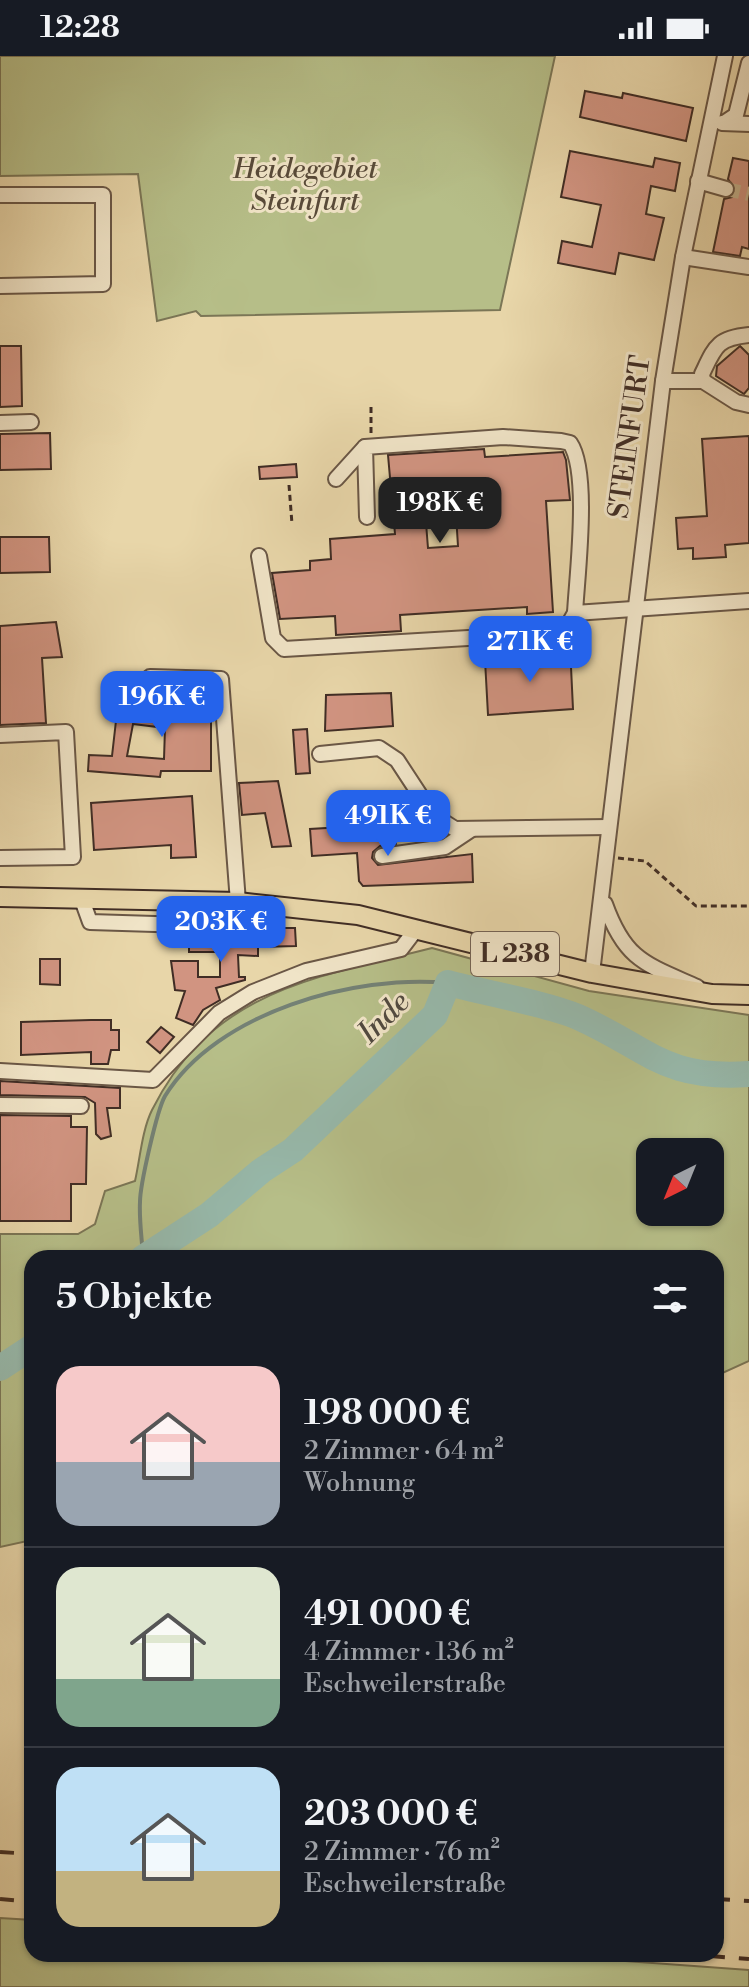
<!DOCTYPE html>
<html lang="de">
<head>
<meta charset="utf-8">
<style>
  :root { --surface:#171b24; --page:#242831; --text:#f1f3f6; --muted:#9ea1a6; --line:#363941; --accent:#2563eb }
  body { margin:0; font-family:"Libre Bodoni",serif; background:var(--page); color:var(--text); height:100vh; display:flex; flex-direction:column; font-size:30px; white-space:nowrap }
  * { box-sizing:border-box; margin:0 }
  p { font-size:26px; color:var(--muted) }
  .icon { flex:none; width:44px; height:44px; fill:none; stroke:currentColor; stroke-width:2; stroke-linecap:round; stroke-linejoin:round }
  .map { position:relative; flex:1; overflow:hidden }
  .sheet { position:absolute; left:24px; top:1194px; width:700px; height:712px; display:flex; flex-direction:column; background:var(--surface); border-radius:24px; box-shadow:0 2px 6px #0004 }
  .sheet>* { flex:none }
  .needle { width:52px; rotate:223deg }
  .fabs { position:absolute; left:636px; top:1082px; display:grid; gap:16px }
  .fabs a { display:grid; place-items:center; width:88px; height:88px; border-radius:16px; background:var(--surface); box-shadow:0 2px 6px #0004; font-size:40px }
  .price { position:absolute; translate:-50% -68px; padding:0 18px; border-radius:16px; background:var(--accent); color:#fff; font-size:26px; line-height:52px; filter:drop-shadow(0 2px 4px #0008) }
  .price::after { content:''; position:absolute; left:50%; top:48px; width:24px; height:18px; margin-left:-12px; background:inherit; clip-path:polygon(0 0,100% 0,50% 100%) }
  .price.on { background:#222; color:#fff }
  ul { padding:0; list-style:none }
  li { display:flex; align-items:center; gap:24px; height:200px; padding:0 32px }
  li+li { border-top:2px solid var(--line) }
  li span { display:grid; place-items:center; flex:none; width:224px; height:160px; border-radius:24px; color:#555 }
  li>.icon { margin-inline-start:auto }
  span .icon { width:96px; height:96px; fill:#fffc; stroke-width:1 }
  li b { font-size:34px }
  h2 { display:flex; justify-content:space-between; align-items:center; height:96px; padding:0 32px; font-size:34px }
  .status { display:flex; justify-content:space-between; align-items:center; height:56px; padding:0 40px; background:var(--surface); direction:ltr }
  .status svg { height:22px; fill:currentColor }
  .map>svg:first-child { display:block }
  .green { fill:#b6be88; stroke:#7b7656; stroke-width:2; fill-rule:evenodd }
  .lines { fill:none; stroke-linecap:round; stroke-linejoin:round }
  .stream { stroke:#748175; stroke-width:4 }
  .river { stroke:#97b9ab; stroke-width:26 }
  .building { fill:#d19481; stroke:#402d25; stroke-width:2; fill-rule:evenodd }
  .minor-tunnel { stroke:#c6b48f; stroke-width:14; stroke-dasharray:14 7; stroke-linecap:butt }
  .minor-casing { stroke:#6a5746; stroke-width:18 }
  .major-casing { stroke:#402d25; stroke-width:22 }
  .path { stroke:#402d25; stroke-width:3; stroke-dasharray:6 4; stroke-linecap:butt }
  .minor { stroke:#f0e4c7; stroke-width:14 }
  .major { stroke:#e8d6a9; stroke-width:18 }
  .rail { stroke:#402d25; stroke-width:4; stroke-dasharray:14 14; stroke-linecap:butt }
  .labels { text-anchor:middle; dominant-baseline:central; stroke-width:6; stroke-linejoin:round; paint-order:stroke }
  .shield { fill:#f0e4c7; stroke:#756456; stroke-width:2 }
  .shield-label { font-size:26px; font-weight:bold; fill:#402d25 }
  .park-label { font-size:28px; font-style:italic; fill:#584a39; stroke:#f0e4c7 }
  .street-label { font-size:28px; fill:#402d25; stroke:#f0e4c7 }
  .water-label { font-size:30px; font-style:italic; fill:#514940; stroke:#f0e4c7 }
</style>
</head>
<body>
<div class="status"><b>12:28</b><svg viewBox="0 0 49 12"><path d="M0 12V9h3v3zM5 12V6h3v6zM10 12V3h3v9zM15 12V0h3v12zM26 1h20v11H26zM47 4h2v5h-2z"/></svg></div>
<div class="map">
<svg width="749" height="1931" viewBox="0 0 749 1931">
  <rect width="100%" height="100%" fill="#e8d6a9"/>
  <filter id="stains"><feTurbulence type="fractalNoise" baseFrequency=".0025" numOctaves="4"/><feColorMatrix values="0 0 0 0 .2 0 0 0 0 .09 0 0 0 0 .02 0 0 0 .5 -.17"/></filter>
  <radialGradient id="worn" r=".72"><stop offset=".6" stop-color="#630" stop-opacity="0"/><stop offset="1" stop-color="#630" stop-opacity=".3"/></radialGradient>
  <g class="green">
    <path d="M0 0H555L500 254 201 260 196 255 157 265 138 118 0 120Z"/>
    <path d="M432 892 589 935 749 959V1305L716 1320V1202H32V1484L0 1491V1178H78L95 1168 105 1135 135 1125C140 1103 142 1074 152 1054 212 934 314 922 432 892ZM650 1096H710V1156H650Z"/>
    <path d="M0 1862 32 1864V1898H529L749 1914V1931H0Z"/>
  </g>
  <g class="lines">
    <g class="stream">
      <path d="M743 1019 749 1023"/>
      <path d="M143 1201C142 1183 139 1164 140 1146 140 1129 157 1054 165 1040 217 956 355 918 448 927"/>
    </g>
    <g class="river">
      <path d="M143 1202 209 1159 261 1115 293 1094 435 959 448 927C485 937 545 947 578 961 648 992 663 1024 749 1018"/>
      <path d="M0 1312 32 1291"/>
    </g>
  </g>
  <g class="building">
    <path d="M585 35 622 42 623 37 693 52 686 85 580 61Z"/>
    <path d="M570 95 653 111 655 102 680 107 675 135 651 130 646 158 664 162 654 204 619 197 615 218 558 207 562 185 592 191 601 149 561 141Z"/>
    <path d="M733 102 749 105V193L742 191 740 200 713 196 724 143 732 141 736 135 728 123Z"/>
    <path d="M0 290H21L22 350 0 351Z"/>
    <path d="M740 290 749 299V332L744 338 716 320 717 310Z"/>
    <path d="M50 377 51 413 0 414V378Z"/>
    <path d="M749 380V487L725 489 726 501 693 503V492L678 493 676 462 707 460 702 383Z"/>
    <path d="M484 393 485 401 563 396 566 404 570 444 546 445 553 556 527 558V551L400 559 401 575 336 579 335 560 280 563 272 517 310 514V505L331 503 330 483 395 478 388 399ZM454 427 458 490 428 492 423 429Z"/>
    <path d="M296 408 297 421 260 423 259 411Z"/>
    <path d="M0 481H49L50 516 0 517Z"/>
    <path d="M56 566 62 601 42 602 46 667 0 669V570Z"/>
    <path d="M579 598V610L571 611 573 653 488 659 485 604Z"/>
    <path d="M165 634H211V715H161L160 721 88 715 89 699 112 700 117 656 165 661ZM133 668 165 672 164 703 127 700Z"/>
    <path d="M391 637 393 670 325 675 326 639Z"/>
    <path d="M307 673 310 717 296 718 293 674Z"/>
    <path d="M278 725 291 790 272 791 265 757 242 759 239 727Z"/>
    <path d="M192 740 196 801 171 802V789L94 794 91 747Z"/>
    <path d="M394 768 396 788 380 790 373 796 372 802 378 809 472 798 473 826 363 830 359 825 357 797 312 800 310 773Z"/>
    <path d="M208 872H295L296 890 258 891V900L238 899 239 921H245V924L216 932 220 944 203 954 193 969 176 962 185 935 175 934 171 905H198V921H220V896H189V880H207Z"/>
    <path d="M40 903H60V929L40 928Z"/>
    <path d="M91 964H111V974H119V994H111L108 1008H91V996L21 999V966Z"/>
    <path d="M161 971 174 981 160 997 147 986Z"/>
    <path d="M0 1025 120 1032V1052H107L111 1080 101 1083 96 1078 95 1047 85 1041 0 1039Z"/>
    <path d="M0 1059 71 1060V1071H87L86 1128H71V1165H0Z"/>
  </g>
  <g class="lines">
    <path class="minor-tunnel" d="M726 133 749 138"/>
    <defs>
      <g id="minor">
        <path d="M722 67 749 68"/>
        <path d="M724 67 736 59 749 7"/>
        <path d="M698 125 726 133"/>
        <path d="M0 139H103V228L0 230"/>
        <path d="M683 201 749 211"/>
        <path d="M663 325H703L736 346 749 349"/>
        <path d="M703 325 702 318C715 291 717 282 749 279"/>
        <path d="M0 367 31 366"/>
        <path d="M336 423 365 391"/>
        <path d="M367 461 365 391 503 381 561 385 570 387C590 416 577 519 575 557L749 545"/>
        <path d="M259 500 273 582 284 593 554 577 567 571 575 557"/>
        <path d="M150 621 221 623 238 846"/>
        <path d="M0 679 66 676 73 801 0 802"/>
        <path d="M320 698 379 692 397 704 433 759 455 773 609 771"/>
        <path d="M382 800 445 791 472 773"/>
        <path d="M81 841 90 866 187 869"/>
        <path d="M605 848C625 904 645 908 697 931"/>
        <path d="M592 917 663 325 683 201 725 0"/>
        <path d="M0 1015 153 1024 219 957 253 936 306 915 401 893 417 872"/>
        <path d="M0 1049 81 1050"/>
      </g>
      <path id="major" d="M0 841 238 846 358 859 592 917 712 938 749 939"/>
    </defs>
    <use href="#minor" class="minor-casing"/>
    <use href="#major" class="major-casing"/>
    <g class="path">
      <path d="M371 351V379"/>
      <path d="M289 429 292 468"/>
      <path d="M618 802 645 805 696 850H749"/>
    </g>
    <use href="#minor" class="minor"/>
    <use href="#major" class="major"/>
    <g class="rail">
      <path d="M0 1796 32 1798"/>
      <path d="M0 1843 32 1846"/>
      <path d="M716 1843 749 1845"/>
      <path d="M683 1898 749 1903"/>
    </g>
  </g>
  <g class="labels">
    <rect class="shield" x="471" y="876" width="88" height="44" rx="6"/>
    <g class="shield-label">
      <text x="515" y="898">L 238</text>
    </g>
    <g class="park-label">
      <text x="305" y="113">Heidegebiet<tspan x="305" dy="32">Steinfurt</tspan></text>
    </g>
    <g class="street-label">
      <text transform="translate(630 381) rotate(-82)">STEINFURT</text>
    </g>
    <g class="water-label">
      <text transform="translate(384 962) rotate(-45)">Inde</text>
    </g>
  </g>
  <rect width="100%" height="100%" filter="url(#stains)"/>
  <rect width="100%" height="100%" fill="url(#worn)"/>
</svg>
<div class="fabs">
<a><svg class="needle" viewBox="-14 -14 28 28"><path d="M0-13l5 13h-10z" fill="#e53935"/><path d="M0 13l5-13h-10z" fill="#9ea1a6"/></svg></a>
</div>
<b class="price on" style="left:440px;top:489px">198K €</b>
<b class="price" style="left:530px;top:628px">271K €</b>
<b class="price" style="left:162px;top:683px">196K €</b>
<b class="price" style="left:388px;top:802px">491K €</b>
<b class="price" style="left:221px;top:908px">203K €</b>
<section class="sheet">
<h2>5 Objekte<svg class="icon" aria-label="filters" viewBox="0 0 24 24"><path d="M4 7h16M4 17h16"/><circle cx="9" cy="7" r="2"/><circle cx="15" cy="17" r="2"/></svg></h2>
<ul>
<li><span style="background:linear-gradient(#f6c9c9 60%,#9aa5b1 0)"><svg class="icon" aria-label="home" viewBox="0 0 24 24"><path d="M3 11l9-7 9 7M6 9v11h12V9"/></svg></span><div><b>198 000 €</b><p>2 Zimmer · 64 m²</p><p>Wohnung</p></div></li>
<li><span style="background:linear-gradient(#dfe7d0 70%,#7fa58c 0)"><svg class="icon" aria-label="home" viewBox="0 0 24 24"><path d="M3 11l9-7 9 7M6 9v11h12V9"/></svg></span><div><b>491 000 €</b><p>4 Zimmer · 136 m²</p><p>Eschweilerstraße</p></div></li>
<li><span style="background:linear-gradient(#bfe0f5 65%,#c2b280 0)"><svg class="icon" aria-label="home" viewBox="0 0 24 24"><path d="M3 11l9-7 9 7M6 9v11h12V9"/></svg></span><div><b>203 000 €</b><p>2 Zimmer · 76 m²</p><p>Eschweilerstraße</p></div></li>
</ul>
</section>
</div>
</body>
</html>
